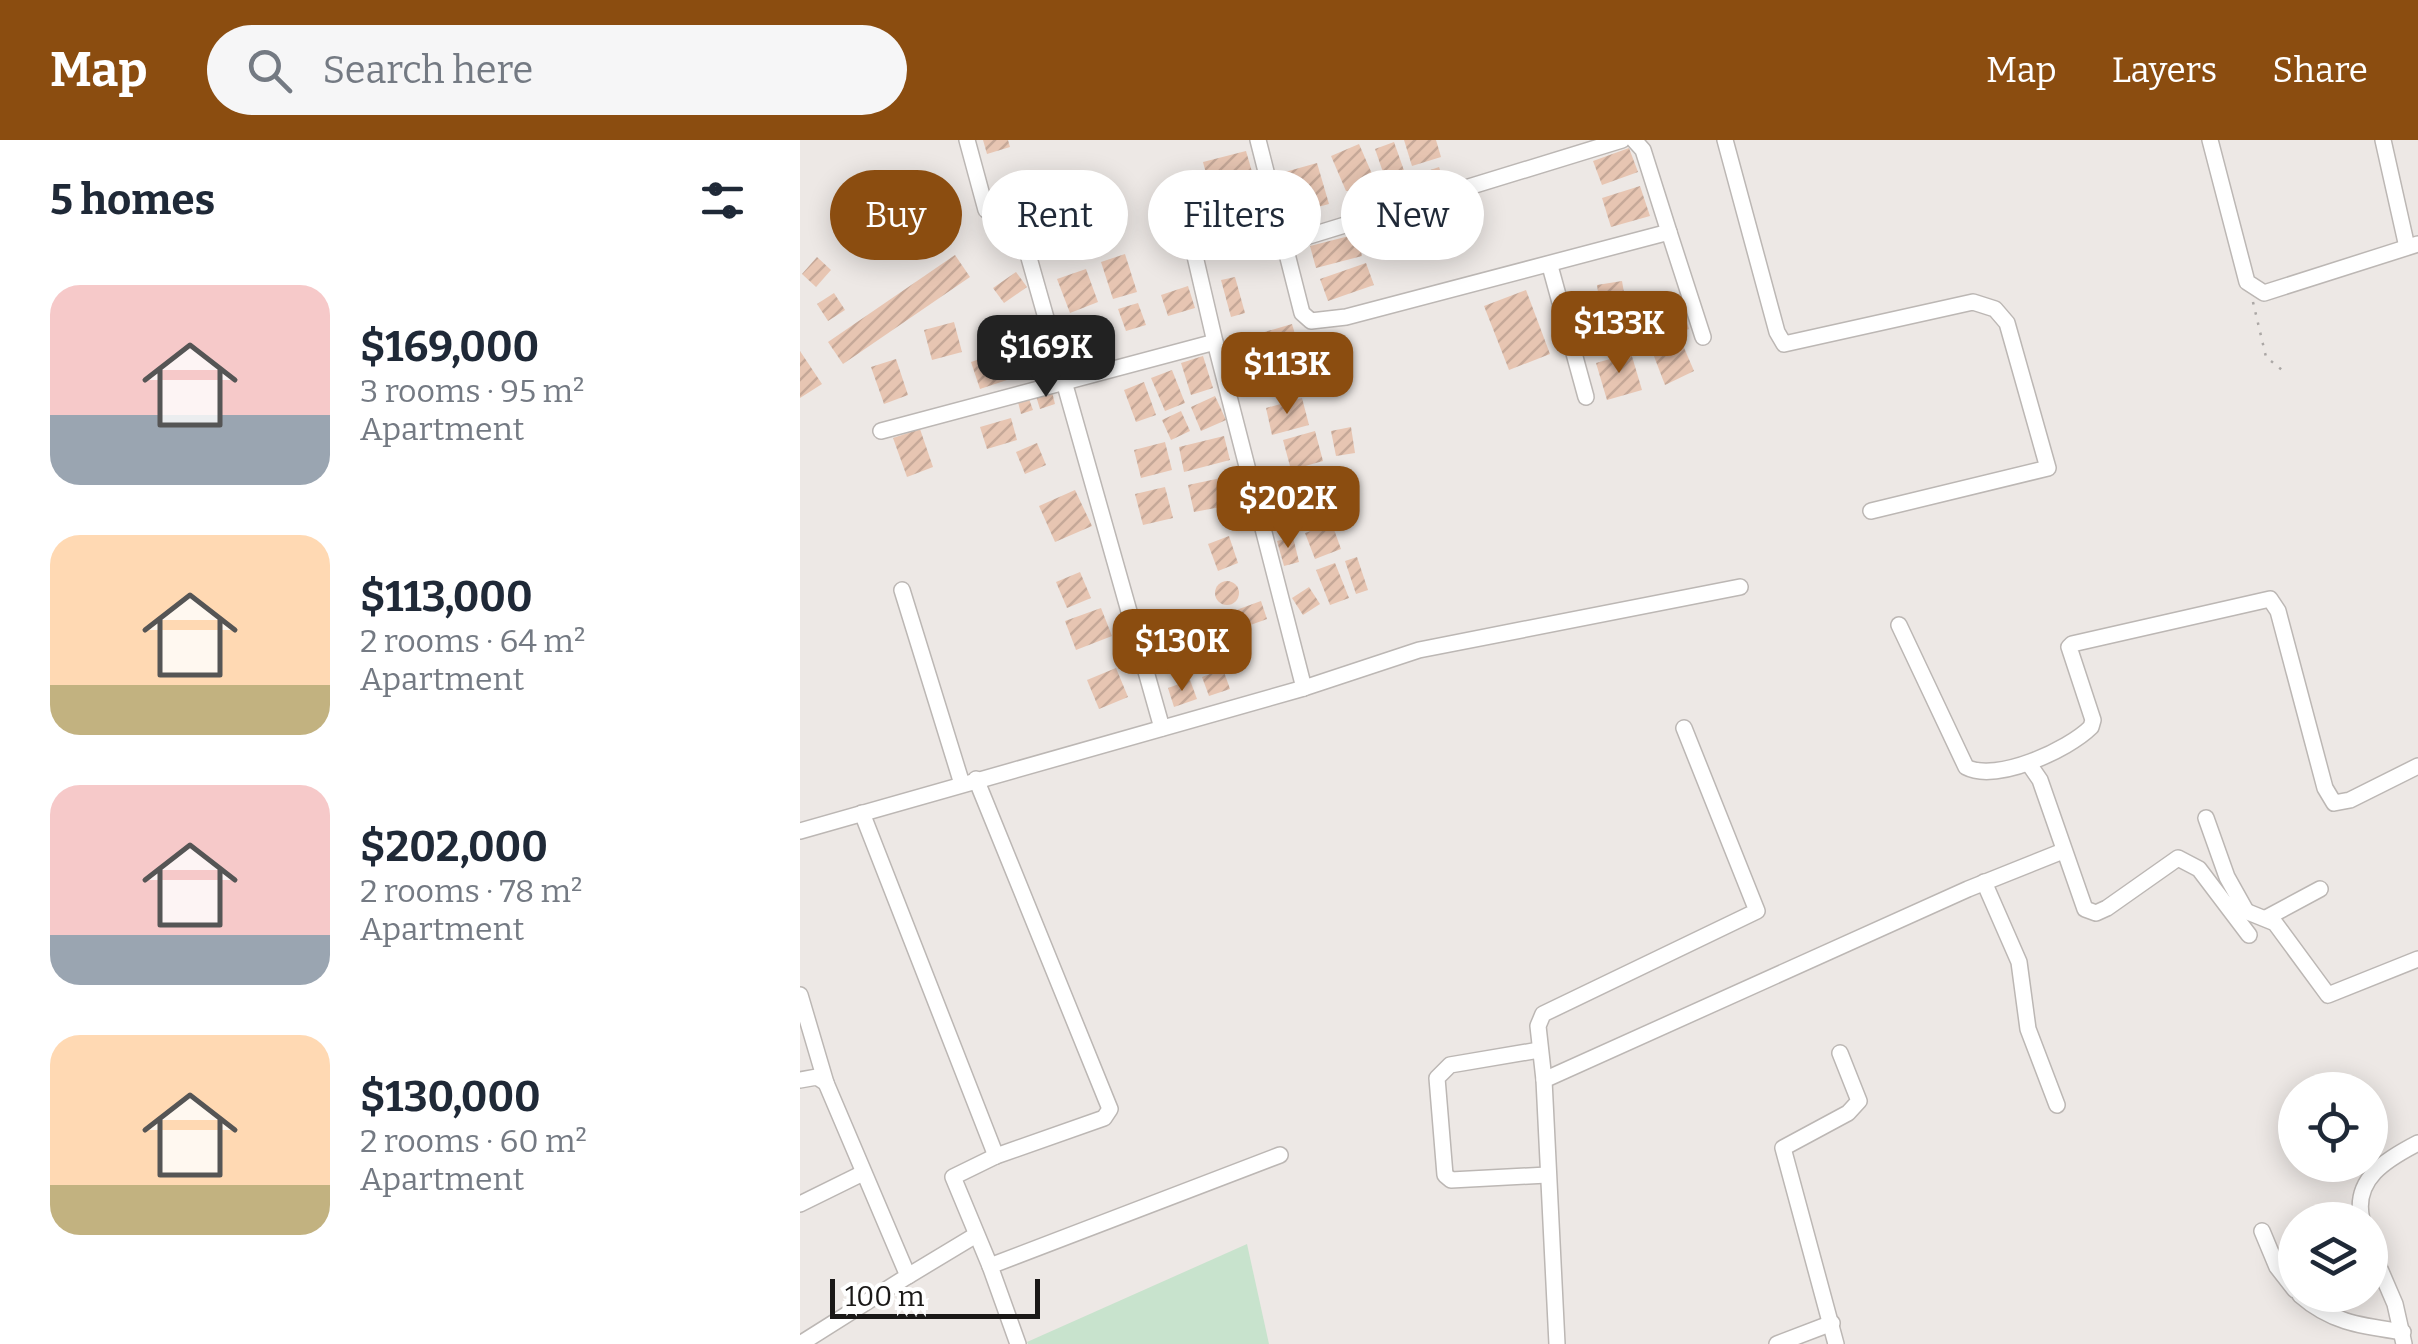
<!DOCTYPE html>
<html lang="en">
<head>
<meta charset="utf-8">
<style>
  :root { --surface:#fff; --page:#f6f6f7; --text:#1f2937; --muted:#747a83; --accent:#8b4d10 }
  body { margin:0; font-family:Bitter,serif; background:var(--page); color:var(--text); height:100vh; display:flex; flex-direction:column; font-size:38px; white-space:nowrap }
  * { box-sizing:border-box; margin:0 }
  p { font-size:32px; color:var(--muted) }
  .icon { flex:none; width:55px; height:55px; fill:none; stroke:currentColor; stroke-width:2; stroke-linecap:round; stroke-linejoin:round }
  .map { position:relative; flex:1; overflow:hidden }
  .side { display:flex; flex-direction:column; background:var(--surface); width:800px }
  .side>* { flex:none }
  .top-card { position:absolute; left:30px; top:30px; width:950px; height:90px; display:flex; gap:20px }
  .fabs { position:absolute; left:1478px; top:932px; display:grid; gap:20px }
  .fabs a { display:grid; place-items:center; width:110px; height:110px; border-radius:50%; background:var(--surface); box-shadow:0 5px 25px #0003; font-size:50px }
  .scale { position:absolute; left:30px; bottom:25px; width:210px; box-sizing:border-box; padding-left:10px; border:5px solid #1a1817; border-top:0; font-size:28px; line-height:35px; white-space:nowrap; color:#1a1817; -webkit-text-stroke:8px #fff; paint-order:stroke }
  .price { position:absolute; translate:-50% -85px; padding:0 22px; border-radius:20px; background:var(--accent); color:#fff; font-size:32px; line-height:65px; filter:drop-shadow(0 2px 5px #0008) }
  .price::after { content:''; position:absolute; left:50%; top:60px; width:30px; height:22px; margin-left:-15px; background:inherit; clip-path:polygon(0 0,100% 0,50% 100%) }
  .price.current { background:#222; color:#fff }
  ul { padding:0; list-style:none }
  li { display:flex; align-items:center; gap:30px; height:250px; padding:0 50px }
  li span { display:grid; place-items:center; flex:none; width:280px; height:200px; border-radius:30px; color:#555 }
  li>.icon { margin-inline-start:auto }
  span .icon { width:120px; height:120px; fill:#fffc; stroke-width:1 }
  li b { font-size:42px }
  h2 { display:flex; justify-content:space-between; align-items:center; height:120px; padding:0 50px; font-size:42px }
  .tag { padding:0 35px; border-radius:45px; background:var(--surface); box-shadow:0 5px 25px #0003; font-size:35px; line-height:90px }
  .tag.current { background:var(--accent); color:#fff }
  header { display:flex; align-items:center; gap:60px; box-sizing:border-box; height:140px; padding:0 50px; background:var(--accent); color:#fff }
  header strong { font-size:48px }
  nav { display:flex; gap:55px; margin-inline-start:auto; font-size:35px }
  .search { width:700px; height:90px; background:var(--page); display:flex; align-items:center; gap:25px; box-sizing:border-box; padding:0 35px; border-radius:55px; color:var(--muted); font-size:38px }
  main { display:flex; flex:1; min-height:0 }
  .map>svg:first-child { display:block }
  .park { fill:#c8e3cd }
  .building { fill:url(#building-hatch) }
  .lines { fill:none; stroke-linecap:round; stroke-linejoin:round }
  .minor-casing { stroke:#bcb7b4; stroke-width:18 }
  .path { stroke:#aba7a5; stroke-width:2.5; stroke-dasharray:2.5 8; stroke-linecap:butt }
  .minor { stroke:#fff; stroke-width:15 }
</style>
</head>
<body>
<header>
<strong>Map</strong>
<div class="search"><svg class="icon" aria-label="search" viewBox="0 0 24 24"><circle cx="10" cy="10" r="6"/><path d="M15 15l6 6"/></svg>Search here</div>
<nav><a>Map</a><a>Layers</a><a>Share</a></nav>
</header>
<main>
<section class="side">
<h2>5 homes<svg class="icon" aria-label="filters" viewBox="0 0 24 24"><path d="M4 7h16M4 17h16"/><circle cx="9" cy="7" r="2"/><circle cx="15" cy="17" r="2"/></svg></h2>
<ul>
<li><span style="background:linear-gradient(#f6c9c9 65%,#9aa5b1 0)"><svg class="icon" aria-label="home" viewBox="0 0 24 24"><path d="M3 11l9-7 9 7M6 9v11h12V9"/></svg></span><div><b>$169,000</b><p>3 rooms · 95 m²</p><p>Apartment</p></div></li>
<li><span style="background:linear-gradient(#ffd9b3 75%,#c2b280 0)"><svg class="icon" aria-label="home" viewBox="0 0 24 24"><path d="M3 11l9-7 9 7M6 9v11h12V9"/></svg></span><div><b>$113,000</b><p>2 rooms · 64 m²</p><p>Apartment</p></div></li>
<li><span style="background:linear-gradient(#f6c9c9 75%,#9aa5b1 0)"><svg class="icon" aria-label="home" viewBox="0 0 24 24"><path d="M3 11l9-7 9 7M6 9v11h12V9"/></svg></span><div><b>$202,000</b><p>2 rooms · 78 m²</p><p>Apartment</p></div></li>
<li><span style="background:linear-gradient(#ffd9b3 75%,#c2b280 0)"><svg class="icon" aria-label="home" viewBox="0 0 24 24"><path d="M3 11l9-7 9 7M6 9v11h12V9"/></svg></span><div><b>$130,000</b><p>2 rooms · 60 m²</p><p>Apartment</p></div></li>
</ul>
</section>
<div class="map">
<svg width="1618" height="1204" viewBox="0 0 1618 1204">
  <defs>
    <pattern id="building-hatch" width="6" height="6" patternUnits="userSpaceOnUse" patternTransform="scale(2.5)"><rect width="6" height="6" fill="#e7c5b2"/><path d="M-1 1l2-2M0 6l6-6M5 7l2-2" fill="none" stroke="#c6a898"/></pattern>
  </defs>
  <rect width="100%" height="100%" fill="#ede8e5"/>
  <path class="park" d="M447 1104 469 1204H228L227 1202Z"/>
  <g class="building">
    <path d="M183 0H208L210 7 187 14Z"/>
    <path d="M604 0H636L641 17 612 26Z"/>
    <path d="M594 2 607 39 585 38 575 9Z"/>
    <path d="M559 4 579 50 546 51 531 16Z"/>
    <path d="M829 8 838 32 802 45 793 21Z"/>
    <path d="M446 11 457 49 413 61 403 22Z"/>
    <path d="M517 23 529 64 496 73 485 32Z"/>
    <path d="M639 27 644 41 617 51 616 35Z"/>
    <path d="M840 46 850 76 811 87 802 58Z"/>
    <path d="M254 62 266 91 240 101 228 72Z"/>
    <path d="M614 72 623 100 585 111 576 83Z"/>
    <path d="M64 73 83 94 73 103 54 82Z"/>
    <path d="M557 94 562 116 516 128 510 106Z"/>
    <path d="M325 114 337 152 313 159 301 122Z"/>
    <path d="M155 115 170 137 43 224 28 202Z"/>
    <path d="M17 117 31 130 16 147 2 134Z"/>
    <path d="M566 123 574 145 528 161 520 139Z"/>
    <path d="M286 129 298 162 270 173 257 139Z"/>
    <path d="M216 132 227 147 204 163 193 148Z"/>
    <path d="M435 137 445 173 431 177 421 140Z"/>
    <path d="M822 141 827 170 801 174 797 145Z"/>
    <path d="M388 146 395 168 368 176 361 155Z"/>
    <path d="M726 150 750 214 709 230 684 166Z"/>
    <path d="M34 153 45 170 28 181 17 164Z"/>
    <path d="M879 158 889 189 851 202 840 171Z"/>
    <path d="M338 163 346 185 326 191 318 169Z"/>
    <path d="M154 182 162 212 132 220 124 190Z"/>
    <path d="M299 182 307 206 284 214 276 189Z"/>
    <path d="M492 184 505 228 475 237 461 193Z"/>
    <path d="M882 203 894 231 865 245 852 211Z"/>
    <path d="M0 211 22 244 0 258Z"/>
    <path d="M197 213 207 240 180 249 171 222Z"/>
    <path d="M831 213 842 250 807 260 796 223Z"/>
    <path d="M403 216 413 248 391 255 381 223Z"/>
    <path d="M96 219 108 255 84 264 71 227Z"/>
    <path d="M372 230 385 263 365 271 351 238Z"/>
    <path d="M344 242 356 275 336 282 324 250Z"/>
    <path d="M252 252 255 264 240 269 236 256Z"/>
    <path d="M415 256 426 280 401 291 391 267Z"/>
    <path d="M502 258 509 285 472 295 466 268Z"/>
    <path d="M229 259 233 270 221 274 218 262Z"/>
    <path d="M381 271 390 291 371 300 362 280Z"/>
    <path d="M211 278 217 300 187 309 180 287Z"/>
    <path d="M551 287 555 313 536 316 531 291Z"/>
    <path d="M120 289 133 327 107 337 93 298Z"/>
    <path d="M515 291 523 321 491 330 483 300Z"/>
    <path d="M424 296 430 320 384 332 379 307Z"/>
    <path d="M365 302 372 330 341 338 334 310Z"/>
    <path d="M237 303 246 325 225 334 216 312Z"/>
    <path d="M421 338 426 366 394 372 388 345Z"/>
    <path d="M365 347 373 378 343 385 335 354Z"/>
    <path d="M275 350 292 386 255 402 239 366Z"/>
    <path d="M525 351 534 368 505 382 496 365Z"/>
    <path d="M532 384 541 409 515 419 505 393Z"/>
    <path d="M429 396 438 423 418 431 408 404Z"/>
    <path d="M493 397 499 422 484 426 477 401Z"/>
    <path d="M557 417 568 450 556 454 545 421Z"/>
    <path d="M535 423 549 458 530 465 516 430Z"/>
    <path d="M280 432 291 458 267 468 256 442Z"/>
    <circle cx="427" cy="453" r="12"/>
    <path d="M509 447 520 464 503 475 492 458Z"/>
    <path d="M461 461 467 479 423 495 417 477Z"/>
    <path d="M301 468 312 496 276 510 265 481Z"/>
    <path d="M316 528 328 557 299 569 287 540Z"/>
    <path d="M423 529 430 549 409 556 402 537Z"/>
    <path d="M390 540 397 559 374 567 368 548Z"/>
  </g>
  <g class="lines">
    <defs>
      <g id="minor">
        <path d="M167 0 186 70"/>
        <path d="M458 0 502 173 511 181 546 177 869 92 903 197"/>
        <path d="M834 0 843 10 869 92"/>
        <path d="M925 0 977 192 984 204 1173 162 1195 169 1207 183 1248 328 1071 371"/>
        <path d="M1410 0 1447 142 1464 153 1618 104"/>
        <path d="M1583 0 1607 107"/>
        <path d="M378 43 415 202"/>
        <path d="M220 86 362 588"/>
        <path d="M483 104 822 0"/>
        <path d="M750 126 786 257"/>
        <path d="M81 291 415 202 504 548"/>
        <path d="M102 450 162 644"/>
        <path d="M1099 485 1166 627C1196 643 1268 610 1291 587L1293 580 1269 507 1272 504 1470 459 1478 471 1525 648 1534 663 1550 660 1618 626"/>
        <path d="M1229 624 1240 640 1285 769 1296 773 1307 768 1378 718 1399 729 1449 795"/>
        <path d="M176 639 310 969 304 978 196 1016 153 1037 190 1126"/>
        <path d="M62 673 196 1016"/>
        <path d="M1406 678 1427 737 1446 771"/>
        <path d="M0 691 504 548 619 510 940 447"/>
        <path d="M1184 742 1219 822 1228 889 1257 965"/>
        <path d="M1428 764 1475 783 1528 855 1618 819"/>
        <path d="M1466 778 1520 749"/>
        <path d="M0 855 26 943"/>
        <path d="M739 910 650 925 637 938 645 1035 651 1040 747 1035"/>
        <path d="M0 940 17 937 26 943 108 1136 0 1204"/>
        <path d="M744 940 738 886 743 874 957 771 884 588"/>
        <path d="M0 1064 63 1033"/>
        <path d="M1562 1080C1552 1039 1587 1019 1618 1003"/>
        <path d="M1462 1091 1477 1127 1495 1150"/>
        <path d="M1570 1106 1595 1164 1604 1204"/>
        <path d="M108 1136 176 1095"/>
        <path d="M1500 1155C1532 1183 1562 1186 1603 1192"/>
        <path d="M218 1204 190 1126 480 1015"/>
        <path d="M757 1204 744 940 1168 749 1263 711"/>
        <path d="M977 1204 1032 1183"/>
        <path d="M1036 1204 983 1008 1048 973 1059 961 1040 913"/>
      </g>
    </defs>
    <use href="#minor" class="minor-casing"/>
    <path class="path" d="M1453 162 1466 217 1487 234"/>
    <use href="#minor" class="minor"/>
  </g>
</svg>
<div class="fabs">
<a><svg class="icon" aria-label="locate" viewBox="0 0 24 24"><circle cx="12" cy="12" r="6"/><path d="M12 2v4M12 18v4M2 12h4M18 12h4"/></svg></a>
<a><svg class="icon" aria-label="layers" viewBox="0 0 24 24"><path d="M12 4l9 5-9 5-9-5zM3 14l9 5 9-5"/></svg></a>
</div>
<div class="scale">100 m</div>
<b class="price" style="left:819px;top:236px">$133K</b>
<b class="price current" style="left:246px;top:260px">$169K</b>
<b class="price" style="left:487px;top:277px">$113K</b>
<b class="price" style="left:488px;top:411px">$202K</b>
<b class="price" style="left:382px;top:554px">$130K</b>
<div class="top-card">
<a class="tag current">Buy</a>
<a class="tag">Rent</a>
<a class="tag">Filters</a>
<a class="tag">New</a>
</div>
</div>
</main>
</body>
</html>
